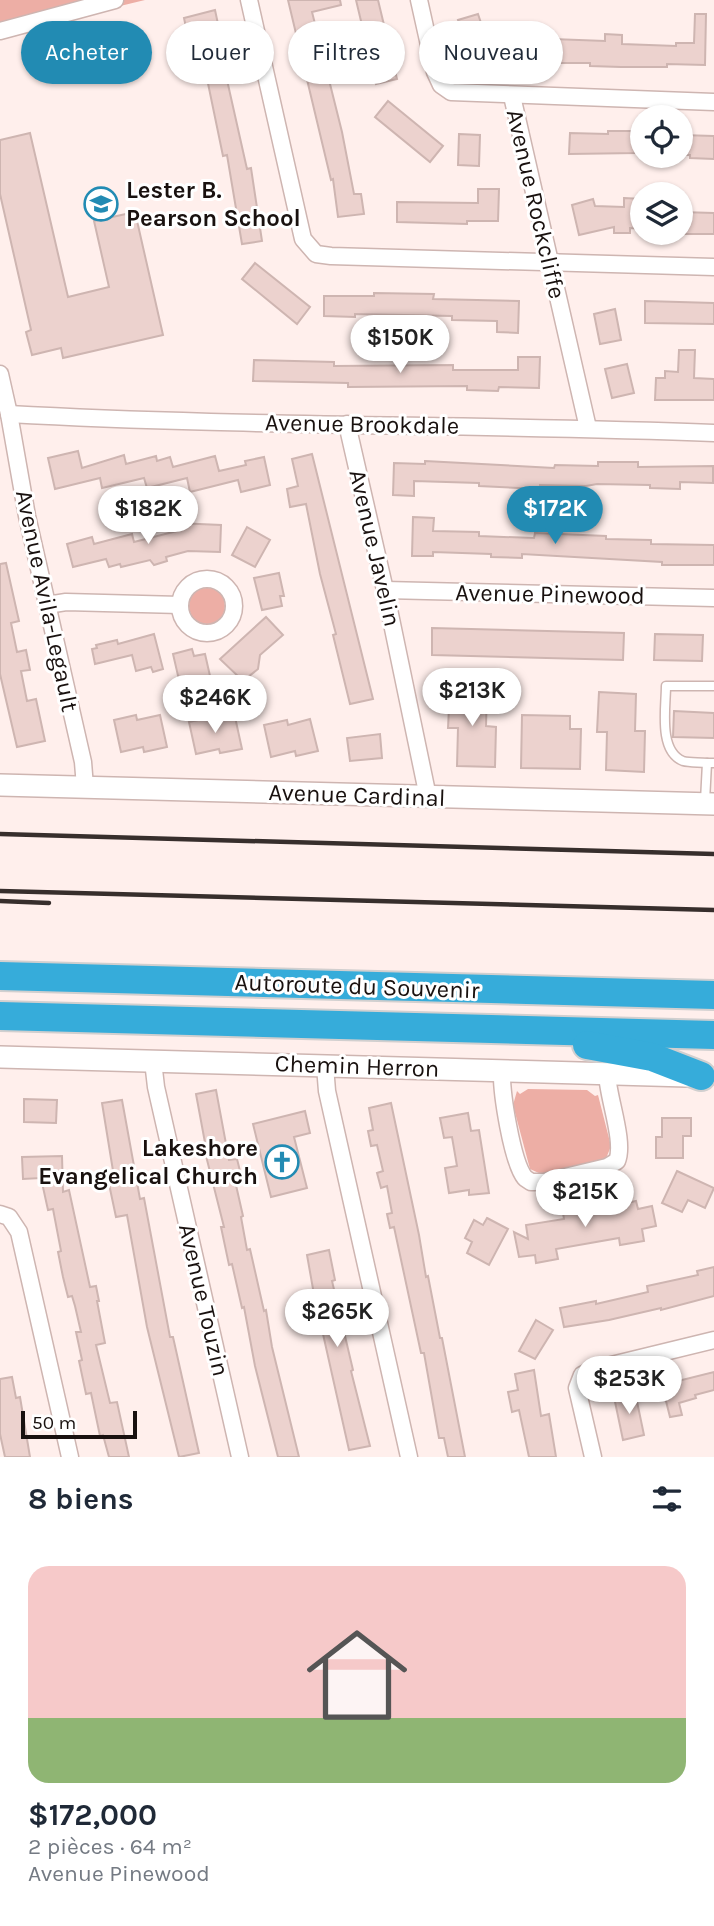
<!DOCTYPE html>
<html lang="fr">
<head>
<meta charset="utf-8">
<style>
  :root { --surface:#fff; --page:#f6f6f7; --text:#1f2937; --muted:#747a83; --accent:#228bb3 }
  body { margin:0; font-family:Karla,sans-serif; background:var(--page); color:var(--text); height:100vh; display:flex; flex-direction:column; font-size:26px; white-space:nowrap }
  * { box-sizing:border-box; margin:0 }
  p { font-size:23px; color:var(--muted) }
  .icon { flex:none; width:38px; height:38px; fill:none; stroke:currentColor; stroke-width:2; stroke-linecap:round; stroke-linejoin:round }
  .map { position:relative; height:1457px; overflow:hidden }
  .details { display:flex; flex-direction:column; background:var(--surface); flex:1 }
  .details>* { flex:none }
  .top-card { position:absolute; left:21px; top:21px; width:672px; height:63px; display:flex; gap:14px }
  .fabs { position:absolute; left:630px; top:105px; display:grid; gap:14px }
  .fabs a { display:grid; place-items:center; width:63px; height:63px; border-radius:50%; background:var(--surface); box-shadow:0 2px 5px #0004; font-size:35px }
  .scale { position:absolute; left:21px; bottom:18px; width:116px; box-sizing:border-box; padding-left:7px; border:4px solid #19110f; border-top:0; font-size:19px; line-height:24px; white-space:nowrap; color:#19110f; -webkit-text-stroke:5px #fff; paint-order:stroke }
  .price { position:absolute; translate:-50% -60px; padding:0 16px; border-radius:24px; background:#fff; color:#222; font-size:23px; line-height:46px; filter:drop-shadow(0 2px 4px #0008) }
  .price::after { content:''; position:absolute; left:50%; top:42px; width:21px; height:16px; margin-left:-10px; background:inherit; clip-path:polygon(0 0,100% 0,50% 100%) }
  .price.current { background:var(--accent); color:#fff }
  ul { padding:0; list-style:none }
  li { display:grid; align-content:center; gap:14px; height:371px; padding:0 28px }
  li span { display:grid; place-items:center; height:217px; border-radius:21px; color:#555 }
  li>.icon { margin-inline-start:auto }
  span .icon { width:126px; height:126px; fill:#fffc; stroke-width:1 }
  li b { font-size:30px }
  h2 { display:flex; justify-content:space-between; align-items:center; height:84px; padding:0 28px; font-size:30px }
  .chip { padding:0 24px; border-radius:32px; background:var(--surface); box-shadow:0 2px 5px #0004; font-size:24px; line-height:63px }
  .chip.current { background:var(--accent); color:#fff }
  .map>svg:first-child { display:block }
  .green { fill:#edaea5 }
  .building { fill:#ecd2ce; stroke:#ceb5b1; stroke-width:2 }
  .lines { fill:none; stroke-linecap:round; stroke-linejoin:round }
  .service-casing { stroke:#ceb5b1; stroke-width:11 }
  .minor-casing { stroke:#ceb5b1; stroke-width:19 }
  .secondary-casing { stroke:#ceb5b1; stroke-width:24 }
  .motorway-casing { stroke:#d1cfcf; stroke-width:32 }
  .service { stroke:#fff; stroke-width:8 }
  .minor { stroke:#fff; stroke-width:16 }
  .secondary { stroke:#fff; stroke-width:21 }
  .motorway { stroke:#36acda; stroke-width:28 }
  .rail { stroke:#372e2c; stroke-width:4.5 }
  .labels { text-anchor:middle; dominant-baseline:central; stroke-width:6; stroke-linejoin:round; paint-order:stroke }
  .poi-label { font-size:24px; font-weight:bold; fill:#19110f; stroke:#fff; text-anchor:start }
  .street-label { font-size:24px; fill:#19110f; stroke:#fff }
</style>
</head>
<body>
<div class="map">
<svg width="714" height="1457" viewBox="0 0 714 1457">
  <rect width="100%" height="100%" fill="#ffefec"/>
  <g class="green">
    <path d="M0 0H145L0 35Z"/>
    <circle cx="207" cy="606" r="18"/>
    <path d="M528 1089 587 1090 595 1096 598 1095 611 1146 607 1156 602 1160 541 1174 530 1169 513 1105 517 1091 520 1094Z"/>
  </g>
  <g class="building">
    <path d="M288 0H340L341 5 312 12 342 132 354 194H361L364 214 338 217 333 179 331 180Z"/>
    <path d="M356 0H378L397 79 376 84Z"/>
    <path d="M215 10 230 80H227L247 169 251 168 262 241 242 244 227 155 223 156 198 35 188 37 184 18Z"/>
    <path d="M478 14 490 50 470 57 458 20Z"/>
    <path d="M695 14H706L705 65 667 64V67H621L590 66V63H507L508 41 552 43 553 39 605 41V34L622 35V44L676 46V43H694Z"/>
    <path d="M388 101 443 146 430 162 375 117Z"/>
    <path d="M608 131H638L637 153 569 154 570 133 608 134Z"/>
    <path d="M30 133 68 297 109 287 94 221 135 212 163 335 63 358 61 348 32 355 26 332 31 330 0 194V140Z"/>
    <path d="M459 134 480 135 479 166 458 165Z"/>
    <path d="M681 135 714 136V159L690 158V155H681Z"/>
    <path d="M478 189H499L498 221H467V224L397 222V202L478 203Z"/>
    <path d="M624 198 642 199V229L630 228V233H614V227L579 235 572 205 593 199 595 206 624 207Z"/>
    <path d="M681 212 714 213V234H681Z"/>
    <path d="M255 263 310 307 297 324 242 279Z"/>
    <path d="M374 293 434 294 433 299 519 301 518 333 497 332V321L452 320V316L355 314V317L324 316V296H374Z"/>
    <path d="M645 301 714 303V324L645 323Z"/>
    <path d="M615 309 621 340 600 344 594 314Z"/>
    <path d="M679 350H695L694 378 714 379V400H655L656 378H665V371L678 372Z"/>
    <path d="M518 357H540L539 388 499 387 498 391 467 390V386L348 387V383L253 381 254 360 334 362V366L453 365V370H518Z"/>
    <path d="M627 364 634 393 612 398 605 369Z"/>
    <path d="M78 451 82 468 124 455 126 464 156 456 157 461 170 457 173 467 215 456 219 471 246 465 245 461 264 457 270 485 241 492 238 480 190 492 187 478 147 488 144 478 102 488 100 478 55 489 48 458Z"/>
    <path d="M312 454 373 699 350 704 333 635 336 634 320 574 306 504 290 507 287 489 298 486 292 459Z"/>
    <path d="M425 461 554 468 555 465 598 466V462H638V467L713 466V483L680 482V489L650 488V485L597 484 586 486 540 485V489L479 486V483L414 481V496L393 495 394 463 425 464Z"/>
    <path d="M413 517 434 518 433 531 479 532V536L534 538 535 533 606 536V539L651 540V544L714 545V565H662V562L522 554V558L491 557V554L433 552V556H412Z"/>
    <path d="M176 523 221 525 220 552 188 551 166 557 167 561 154 565 150 560 121 567 120 564 109 567 106 559 73 567 67 544 92 537 94 544 132 534 134 542 177 531Z"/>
    <path d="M247 527 270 540 255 567 232 555Z"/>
    <path d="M6 563 19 621 11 623 17 652 26 650 30 670 21 671 27 701 36 699 45 741 17 747 0 674V564Z"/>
    <path d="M279 573 284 596H280L282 606 262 610 254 578Z"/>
    <path d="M266 617 283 635 260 655 258 669 243 681 220 659Z"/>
    <path d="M432 628 624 633 623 660 432 655Z"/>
    <path d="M154 634 163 669 153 672 151 667 136 671 132 655 95 664 92 649 97 648 96 645 117 640 118 644Z"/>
    <path d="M655 634 703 635 702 661 654 660Z"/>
    <path d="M192 649 194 656 205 654 210 676 179 680 173 654Z"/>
    <path d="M450 688 487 689 486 726 496 727 495 767 457 766 458 728H448Z"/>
    <path d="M599 692 636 694 635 731H645L644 772 606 770 607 732H597Z"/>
    <path d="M674 711 714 713V738L673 737Z"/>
    <path d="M136 715 137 720 160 715 167 747 144 752 143 747 121 752 114 720Z"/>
    <path d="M522 715 570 716V729H581L580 769 521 768Z"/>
    <path d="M212 717 213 722 235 717 242 749 220 753 219 749 196 754 189 722Z"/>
    <path d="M310 719 318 751 296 756 295 751 271 757 264 725 287 720 288 725Z"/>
    <path d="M380 734 382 758 350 761 347 738Z"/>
    <path d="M216 1090 229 1160 237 1159 240 1171 233 1172 243 1216 241 1217 247 1250 250 1249 264 1311 266 1310 272 1347 299 1457H278L255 1366 244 1307 242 1308 232 1264 229 1265 221 1227H224L204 1148H206L196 1094Z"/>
    <path d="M24 1099 57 1100 56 1123 24 1122Z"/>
    <path d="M122 1100 140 1199 144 1198 170 1337H173L199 1453 179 1457 147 1327 127 1215 116 1217 109 1184 115 1183 102 1103Z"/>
    <path d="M391 1103 419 1235 426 1277 428 1276 440 1338H442L465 1457H448L444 1438H439L424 1353H421L394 1227 390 1228 387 1214 392 1213 387 1186 381 1188 377 1173 383 1171 377 1145 371 1146 368 1131 373 1130 369 1108Z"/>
    <path d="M305 1111 310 1133 294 1137 307 1188 271 1197 253 1124Z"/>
    <path d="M468 1113 471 1131 479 1130 489 1193 469 1195V1190L449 1193 445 1168 457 1166 452 1137 444 1138 440 1118Z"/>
    <path d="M662 1118H691V1136H683V1158H656V1137H662Z"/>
    <path d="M62 1156 63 1192 69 1190 90 1287 96 1286 99 1301H97L105 1343 96 1345 110 1403 117 1402 129 1457H109L103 1435 100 1436 91 1393 86 1394 79 1361 82 1360 76 1332H81L75 1306 72 1296 68 1297 63 1277 58 1252 61 1251 53 1209 48 1210 41 1178 23 1179 22 1157Z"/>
    <path d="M677 1171 714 1188 705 1208 688 1200 682 1212 662 1203Z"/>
    <path d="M636 1201 638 1209 652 1206 656 1226 642 1229 644 1241 620 1245 619 1238 556 1249 558 1259 536 1263 535 1255 519 1257 514 1232 528 1239 526 1225 564 1219 562 1207 593 1202 594 1210Z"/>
    <path d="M487 1218 508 1229 489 1265 467 1253 472 1242 465 1238 474 1220 483 1225Z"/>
    <path d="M329 1250 335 1280 332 1281 353 1370 351 1371 370 1446 349 1450 323 1334H321L307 1255Z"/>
    <path d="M714 1267V1296L661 1310V1308L609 1320 564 1327 560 1308 596 1301V1304L648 1292 647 1286 698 1275 697 1271Z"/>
    <path d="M536 1320 553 1330 535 1359 519 1351Z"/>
    <path d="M534 1370 541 1416 549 1414 556 1457H529L519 1410 512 1412 508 1392 518 1390 515 1374Z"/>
    <path d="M714 1372V1390L695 1395 696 1398 679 1403 682 1415 670 1417 662 1385Z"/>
    <path d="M12 1377 16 1398 20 1397 30 1457H5L0 1434V1379Z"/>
    <path d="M635 1392 644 1435 623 1440 614 1397Z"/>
  </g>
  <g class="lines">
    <defs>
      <g id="service">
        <path d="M707 763C699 762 690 763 683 761 658 751 666 707 666 686H714"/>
        <path d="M705 801 707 763H714"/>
      </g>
      <g id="minor">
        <path d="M249 0 303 239 316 254 331 256 714 267"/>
        <path d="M419 0 435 72 441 85 451 92 714 102"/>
        <path d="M0 31 115 0"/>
        <path d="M512 96 588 428"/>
        <path d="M0 374 9 414 27 516 83 762 85 787"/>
        <path d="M9 414C244 427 479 424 714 433"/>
        <path d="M347 424 385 590 428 797"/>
        <circle cx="207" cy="606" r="27"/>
        <path d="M385 590 714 598"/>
        <path d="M47 605 66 602 180 605"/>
        <path d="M153 1061 156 1087 240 1457"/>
        <path d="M325 1066 327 1091 409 1457"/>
        <path d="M502 1070C501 1092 512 1162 525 1178L531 1182H544L607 1167 617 1161C625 1142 608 1098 607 1074"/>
        <path d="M0 1214 9 1217 19 1232 70 1457"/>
        <path d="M593 1457 577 1388 582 1375 595 1369 714 1340"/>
      </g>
      <g id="secondary">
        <path d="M0 785 714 804"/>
        <path d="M0 1057 687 1076"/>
      </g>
      <g id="motorway">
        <path d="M0 976 714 995"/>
        <path d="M0 1016 714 1035"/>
        <path d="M587 1045 652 1057 701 1076"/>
      </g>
    </defs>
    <use href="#service" class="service-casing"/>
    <use href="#minor" class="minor-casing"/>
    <use href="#secondary" class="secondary-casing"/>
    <use href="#motorway" class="motorway-casing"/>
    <use href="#service" class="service"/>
    <use href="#minor" class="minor"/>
    <use href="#secondary" class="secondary"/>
    <use href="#motorway" class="motorway"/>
    <g class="rail">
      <path d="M0 834 714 854"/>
      <path d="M0 891 714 910"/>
      <path d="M0 901 49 903"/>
    </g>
  </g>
  <defs>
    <symbol id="school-ring" viewBox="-11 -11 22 22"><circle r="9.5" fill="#fff" stroke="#228bb3" stroke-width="1.5"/><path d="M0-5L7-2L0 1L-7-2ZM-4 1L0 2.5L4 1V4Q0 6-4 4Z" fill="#228bb3"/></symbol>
    <symbol id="church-ring" viewBox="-11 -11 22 22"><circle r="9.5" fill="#fff" stroke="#228bb3" stroke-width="1.5"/><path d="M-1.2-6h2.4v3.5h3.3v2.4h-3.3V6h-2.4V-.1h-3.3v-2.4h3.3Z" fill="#228bb3"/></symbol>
  </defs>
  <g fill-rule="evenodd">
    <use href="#school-ring" x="82" y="185" width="38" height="38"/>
    <use href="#church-ring" x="263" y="1143" width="38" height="38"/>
  </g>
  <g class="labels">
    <g class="poi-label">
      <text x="126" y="190">Lester B.<tspan x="126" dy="28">Pearson School</tspan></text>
      <text x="258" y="1148" text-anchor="end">Lakeshore<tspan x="258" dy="28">Evangelical Church</tspan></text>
    </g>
    <g class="street-label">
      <text transform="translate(536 204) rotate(77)">Avenue Rockcliffe</text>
      <text transform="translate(362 424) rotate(1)">Avenue Brookdale</text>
      <text transform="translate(375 548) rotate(77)">Avenue Javelin</text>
      <text transform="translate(550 594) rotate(1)">Avenue Pinewood</text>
      <text transform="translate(47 601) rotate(78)">Avenue Avila-Legault</text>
      <text transform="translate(357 795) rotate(2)">Avenue Cardinal</text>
      <text transform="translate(357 986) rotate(2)">Autoroute du Souvenir</text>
      <text transform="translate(357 1066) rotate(2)">Chemin Herron</text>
      <text transform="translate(204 1300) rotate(77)">Avenue Touzin</text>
    </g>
  </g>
</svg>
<div class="fabs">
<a><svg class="icon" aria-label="locate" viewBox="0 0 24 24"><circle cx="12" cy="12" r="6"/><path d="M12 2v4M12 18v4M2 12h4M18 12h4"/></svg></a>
<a><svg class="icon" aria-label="layers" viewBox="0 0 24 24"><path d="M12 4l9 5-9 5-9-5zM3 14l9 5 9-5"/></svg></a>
</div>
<div class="scale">50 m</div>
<b class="price" style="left:400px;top:375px">$150K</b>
<b class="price" style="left:148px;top:546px">$182K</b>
<b class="price current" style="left:555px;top:546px">$172K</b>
<b class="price" style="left:472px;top:728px">$213K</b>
<b class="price" style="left:215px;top:735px">$246K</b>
<b class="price" style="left:585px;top:1229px">$215K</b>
<b class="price" style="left:337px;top:1349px">$265K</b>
<b class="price" style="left:629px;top:1416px">$253K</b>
<div class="top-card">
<a class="chip current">Acheter</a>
<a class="chip">Louer</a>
<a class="chip">Filtres</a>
<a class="chip">Nouveau</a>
</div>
</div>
<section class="details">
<h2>8 biens<svg class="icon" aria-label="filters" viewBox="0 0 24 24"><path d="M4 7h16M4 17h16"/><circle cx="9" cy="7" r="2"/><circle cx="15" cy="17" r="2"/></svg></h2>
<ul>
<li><span style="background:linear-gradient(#f6c9c9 70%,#8fb573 0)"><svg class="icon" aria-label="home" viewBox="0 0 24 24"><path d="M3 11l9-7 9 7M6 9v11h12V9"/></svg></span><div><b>$172,000</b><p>2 pièces · 64 m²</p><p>Avenue Pinewood</p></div></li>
</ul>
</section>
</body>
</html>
